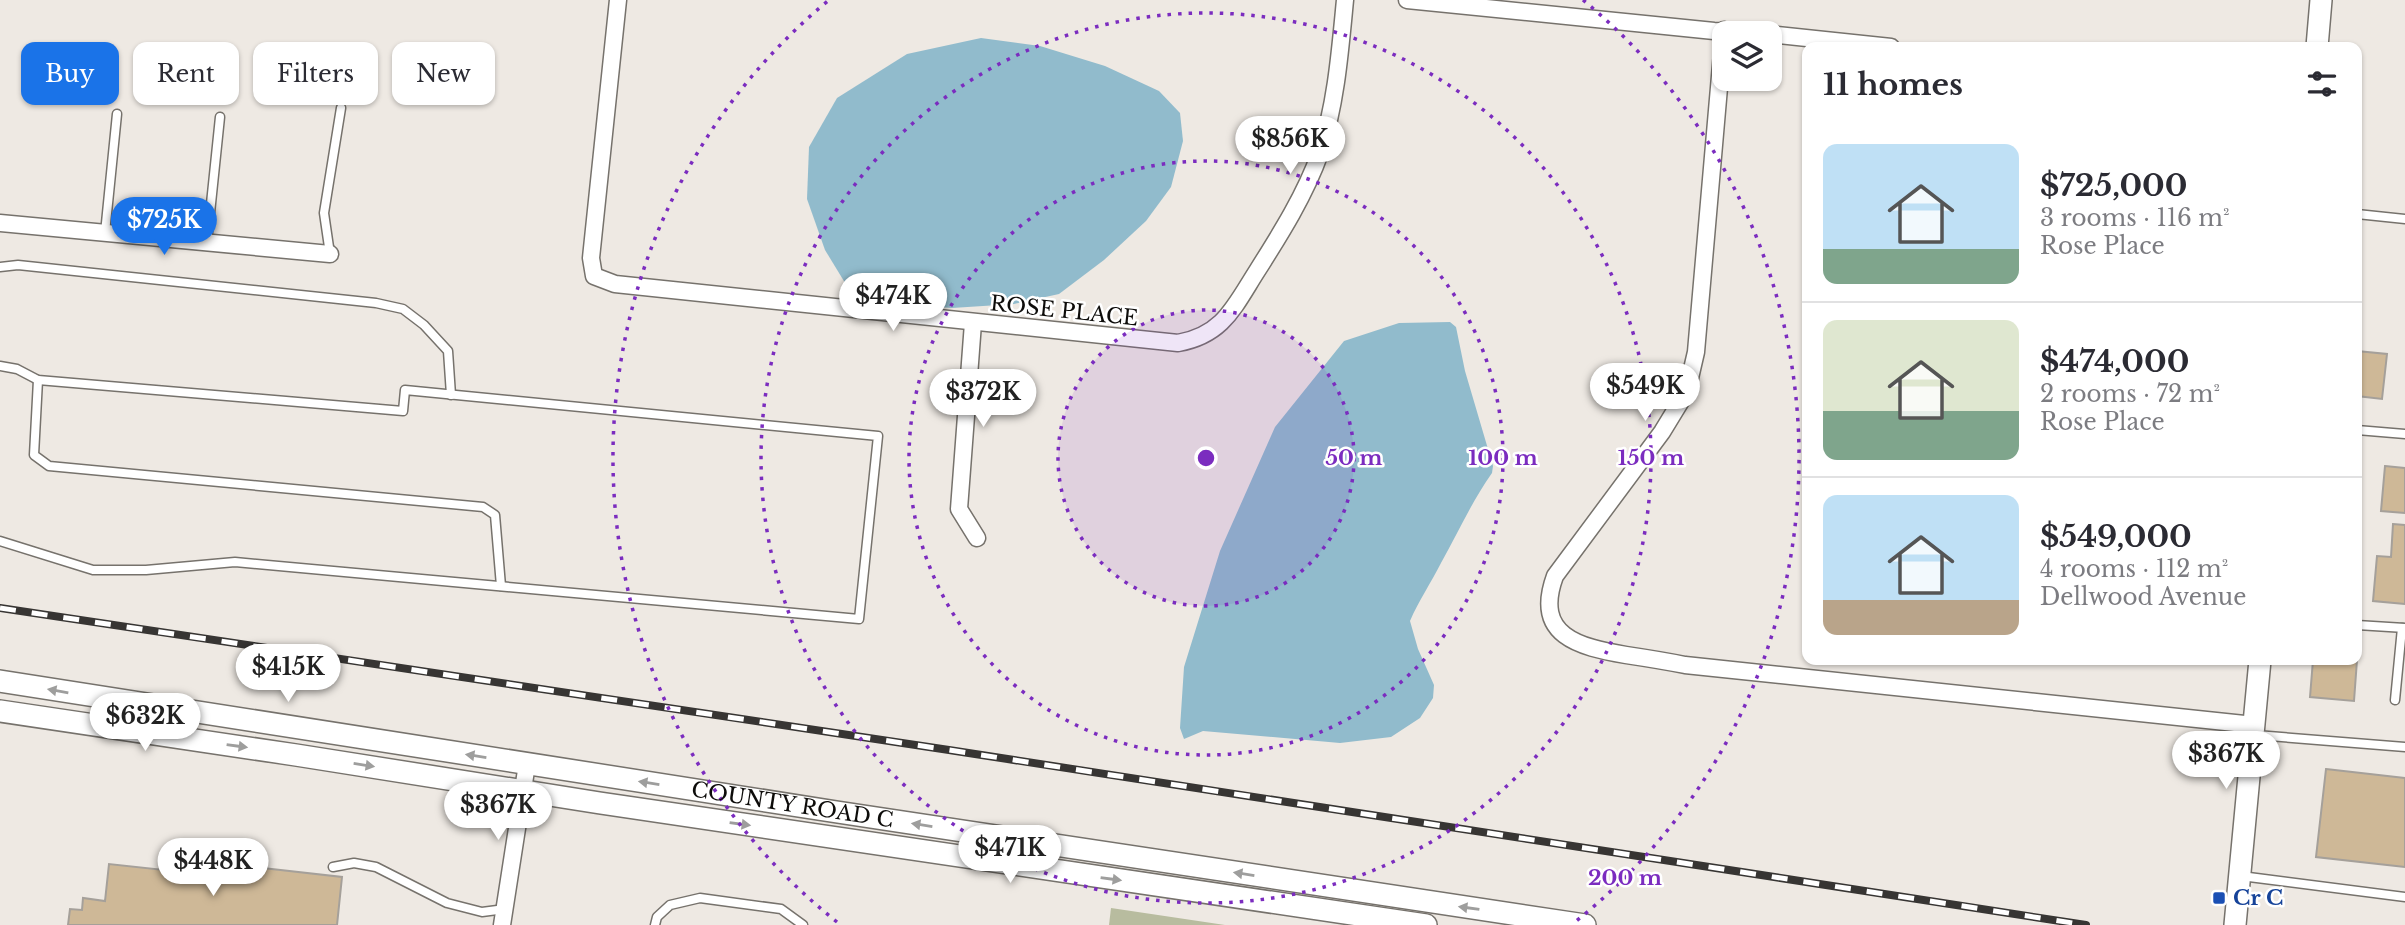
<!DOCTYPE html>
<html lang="en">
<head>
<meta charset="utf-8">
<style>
  :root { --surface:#fff; --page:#f7f7f7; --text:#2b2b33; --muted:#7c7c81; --line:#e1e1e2; --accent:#1a73e8 }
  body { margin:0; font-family:"Libre Baskerville",serif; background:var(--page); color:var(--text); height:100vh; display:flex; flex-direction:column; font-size:26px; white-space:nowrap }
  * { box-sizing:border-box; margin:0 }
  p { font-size:23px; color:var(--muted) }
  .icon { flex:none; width:38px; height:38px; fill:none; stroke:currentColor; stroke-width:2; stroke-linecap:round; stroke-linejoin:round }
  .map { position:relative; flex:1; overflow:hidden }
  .side { position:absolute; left:1802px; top:42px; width:560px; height:623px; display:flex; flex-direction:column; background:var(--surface); border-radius:14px; box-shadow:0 2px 5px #0004 }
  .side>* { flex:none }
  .banner { position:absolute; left:21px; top:42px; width:665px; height:63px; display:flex; gap:14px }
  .buttons { position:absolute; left:1712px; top:21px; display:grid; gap:14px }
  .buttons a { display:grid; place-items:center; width:70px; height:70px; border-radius:14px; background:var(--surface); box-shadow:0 2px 5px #0004; font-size:35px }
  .price { position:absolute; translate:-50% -60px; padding:0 16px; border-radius:24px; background:#fff; color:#222; font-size:23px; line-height:46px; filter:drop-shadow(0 2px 4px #0008) }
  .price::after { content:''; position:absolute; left:50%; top:42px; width:21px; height:16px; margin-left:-10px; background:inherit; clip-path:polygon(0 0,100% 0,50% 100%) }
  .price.selected { background:var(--accent); color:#fff }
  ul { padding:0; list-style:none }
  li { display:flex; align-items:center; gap:21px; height:175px; padding:0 21px }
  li+li { border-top:2px solid var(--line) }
  li span { display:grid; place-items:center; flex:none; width:196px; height:140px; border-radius:14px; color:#555 }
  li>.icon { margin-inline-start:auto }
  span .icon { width:84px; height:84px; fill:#fffc; stroke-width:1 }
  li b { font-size:30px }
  h2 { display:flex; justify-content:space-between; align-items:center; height:84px; padding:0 21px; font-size:30px }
  .chip { padding:0 24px; border-radius:14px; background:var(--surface); box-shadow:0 2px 5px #0004; font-size:24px; line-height:63px }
  .chip.selected { background:var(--accent); color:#fff }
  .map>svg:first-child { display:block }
  .green { fill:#b8bc9f }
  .water { fill:#91bbcc }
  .building { fill:#ceb897; stroke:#a5a09a; stroke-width:2 }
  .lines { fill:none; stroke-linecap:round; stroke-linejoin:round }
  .lane-casing { stroke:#76726c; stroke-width:11 }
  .street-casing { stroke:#76726c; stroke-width:19 }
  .secondary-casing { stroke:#76726c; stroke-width:24 }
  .lane { stroke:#fff; stroke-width:8 }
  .street { stroke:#fff; stroke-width:16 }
  .secondary { stroke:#fff; stroke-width:21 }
  .rail-casing { stroke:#373533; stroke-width:8 }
  .rail { stroke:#fff; stroke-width:5; stroke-dasharray:16; stroke-linecap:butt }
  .oneway { fill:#9e9e9d }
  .ring { fill:none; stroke:#7b2cbf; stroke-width:3.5; stroke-dasharray:3.5 7 }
  .transit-dot { fill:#1a4fb4; stroke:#fff; stroke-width:2.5 }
  .labels { text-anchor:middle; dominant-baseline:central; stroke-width:5; stroke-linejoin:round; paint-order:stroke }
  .street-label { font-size:21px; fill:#0d0c0a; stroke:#fff }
  .transit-label { font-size:21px; font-weight:bold; fill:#164399; stroke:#fff; text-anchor:start }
  .centre { fill:#7b2cbf; stroke:#fff; stroke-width:3.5 }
  .ring-label { font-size:21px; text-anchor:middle; font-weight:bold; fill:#7b2cbf; stroke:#fff; stroke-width:5; stroke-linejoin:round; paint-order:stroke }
</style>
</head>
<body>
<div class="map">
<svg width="2405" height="925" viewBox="0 0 2405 925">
  <rect width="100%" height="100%" fill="#eee9e3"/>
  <path class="green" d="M1111 908 1225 925H1109Z"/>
  <g class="water">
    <path d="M981 38 1040 46 1105 66 1159 91 1180 113 1183 141 1171 187 1146 221 1104 260 1059 294 1014 304 952 308 911 305 874 300 850 291 825 250 807 199 809 147 837 98 907 54Z"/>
    <path d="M1450 322 1456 327 1465 371 1493 466 1492 473C1472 501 1458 533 1441 563 1431 583 1419 600 1410 621L1418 649 1434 685 1433 698 1420 718 1391 737 1340 743 1203 731 1184 739 1180 728 1184 667 1220 551 1275 427 1344 341 1399 323Z"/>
  </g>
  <g class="building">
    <path d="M2357 351 2387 354 2382 399 2357 396Z"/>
    <path d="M2385 466 2405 468V513L2381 511Z"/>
    <path d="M2393 524 2405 525V604L2373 601 2377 556 2391 557Z"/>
    <path d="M2313 660H2357L2354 701 2310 697Z"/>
    <path d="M2326 769 2405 778V867L2316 857Z"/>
    <path d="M220 863 342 877 337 925H68L70 909 82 910 83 898 105 901 109 864 219 876Z"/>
  </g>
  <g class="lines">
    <defs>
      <g id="lane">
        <path d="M2357 214 2405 219"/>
        <path d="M105 233 117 114"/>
        <path d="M207 242 220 117"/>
        <path d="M330 254 324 213 341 108"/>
        <path d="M0 267 18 265 376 303 403 309 424 325 448 351 451 395"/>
        <path d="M0 366 17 369 38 380 403 411 405 390 878 436 859 619 235 562 146 570H93L0 541"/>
        <path d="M38 380 34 455 49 466 483 507 495 515 501 586"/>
        <path d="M2357 430 2405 434"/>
        <path d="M2357 625 2405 628"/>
        <path d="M2395 700 2402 628"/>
        <path d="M2256 735 2405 747"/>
        <path d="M333 867 354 863 376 867 447 903 482 912 505 909"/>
        <path d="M2241 876 2405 897"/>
        <path d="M655 925 657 917 670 905 700 898 781 909 803 925"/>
      </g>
      <g id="street">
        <path d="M618 0 591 258 594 276 615 284 1178 343C1223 335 1234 307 1257 271 1281 233 1305 195 1320 153 1336 104 1340 52 1345 0"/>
        <path d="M1407 0 1714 31 1761 33"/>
        <path d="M1724 30 1696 352 1687 391 1662 432 1555 576C1533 636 1579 647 1626 655 1646 658 1665 661 1685 665L2254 725"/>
        <path d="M1769 34 1891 47"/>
        <path d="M0 223 330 254"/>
        <path d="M973 323 959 509 977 538"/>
        <path d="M502 925 527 764"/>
      </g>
      <g id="secondary">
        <path d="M2317 47 2321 0"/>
        <path id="s1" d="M0 681 837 812 1585 925"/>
        <path d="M0 711 296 755 600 803 1426 925"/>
        <path d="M2235 925 2260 660"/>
      </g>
    </defs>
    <use href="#lane" class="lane-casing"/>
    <use href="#street" class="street-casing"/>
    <use href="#secondary" class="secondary-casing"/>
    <use href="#lane" class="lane"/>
    <use href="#street" class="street"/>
    <use href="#secondary" class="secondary"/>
    <defs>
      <path id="rail" d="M0 608 949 750 2086 925"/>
    </defs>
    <use href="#rail" class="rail-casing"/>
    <use href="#rail" class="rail"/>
  </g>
  <defs><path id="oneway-solid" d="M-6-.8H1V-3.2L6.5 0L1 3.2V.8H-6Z" transform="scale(1.75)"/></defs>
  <g class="oneway">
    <use href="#oneway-solid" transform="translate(58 691) rotate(-170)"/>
    <use href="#oneway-solid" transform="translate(237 746) rotate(8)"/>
    <use href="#oneway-solid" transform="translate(476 756) rotate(-171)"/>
    <use href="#oneway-solid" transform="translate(364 765) rotate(9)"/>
    <use href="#oneway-solid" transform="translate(649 783) rotate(-171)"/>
    <use href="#oneway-solid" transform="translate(740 824) rotate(8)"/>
    <use href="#oneway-solid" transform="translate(922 825) rotate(-171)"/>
    <use href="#oneway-solid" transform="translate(1244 874) rotate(-171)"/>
    <use href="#oneway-solid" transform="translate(1111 879) rotate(8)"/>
    <use href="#oneway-solid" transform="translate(1469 908) rotate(-172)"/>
  </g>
  <circle cx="1206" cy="458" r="148" fill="#7b2cbf" fill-opacity=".12"/>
  <g class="ring">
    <circle cx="1206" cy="458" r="148"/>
    <circle cx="1206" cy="458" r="297"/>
    <circle cx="1206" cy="458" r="445"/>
    <path d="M837 922A593 593 0 0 1 829 0M1583 0A593 593 0 0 1 1575 922"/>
  </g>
  <rect class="transit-dot" x="2212" y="891" width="14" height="14" rx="3.5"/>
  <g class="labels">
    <g class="street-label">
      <text transform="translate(1064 311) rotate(6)">ROSE PLACE</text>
      <text stroke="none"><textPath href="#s1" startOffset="802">COUNTY ROAD C</textPath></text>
    </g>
    <g class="transit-label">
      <text x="2233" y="898">Cr C</text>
    </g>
  </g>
  <circle cx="1206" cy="458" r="10" class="centre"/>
  <g class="ring-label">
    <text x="1354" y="465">50 m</text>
    <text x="1503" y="465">100 m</text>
    <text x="1651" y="465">150 m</text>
    <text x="1625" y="885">200 m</text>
  </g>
</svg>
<div class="buttons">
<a><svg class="icon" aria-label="layers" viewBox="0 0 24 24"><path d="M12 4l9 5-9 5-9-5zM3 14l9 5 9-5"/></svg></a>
</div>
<b class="price" style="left:1290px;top:176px">$856K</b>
<b class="price selected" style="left:164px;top:257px">$725K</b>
<b class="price" style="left:893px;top:333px">$474K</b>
<b class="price" style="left:1645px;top:423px">$549K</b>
<b class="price" style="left:983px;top:429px">$372K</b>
<b class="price" style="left:288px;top:704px">$415K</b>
<b class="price" style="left:145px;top:753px">$632K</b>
<b class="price" style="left:2226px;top:791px">$367K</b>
<b class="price" style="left:498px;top:842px">$367K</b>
<b class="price" style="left:1010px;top:885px">$471K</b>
<b class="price" style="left:213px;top:898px">$448K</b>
<div class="banner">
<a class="chip selected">Buy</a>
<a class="chip">Rent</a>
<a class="chip">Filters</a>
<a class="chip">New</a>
</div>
<section class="side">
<h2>11 homes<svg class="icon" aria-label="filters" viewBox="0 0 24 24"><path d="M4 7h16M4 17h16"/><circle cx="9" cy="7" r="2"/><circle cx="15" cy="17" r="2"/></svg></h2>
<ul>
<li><span style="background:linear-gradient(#bfe0f5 75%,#7fa58c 0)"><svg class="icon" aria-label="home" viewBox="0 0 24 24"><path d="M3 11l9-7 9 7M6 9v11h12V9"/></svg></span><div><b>$725,000</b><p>3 rooms · 116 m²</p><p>Rose Place</p></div></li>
<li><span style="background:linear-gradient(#dfe7d0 65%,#7fa58c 0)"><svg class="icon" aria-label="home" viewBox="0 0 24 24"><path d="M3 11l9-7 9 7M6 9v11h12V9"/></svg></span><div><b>$474,000</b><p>2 rooms · 72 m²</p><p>Rose Place</p></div></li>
<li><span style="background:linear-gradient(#bfe0f5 75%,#b9a48a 0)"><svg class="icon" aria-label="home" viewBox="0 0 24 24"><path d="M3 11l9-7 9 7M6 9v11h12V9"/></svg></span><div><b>$549,000</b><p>4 rooms · 112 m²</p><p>Dellwood Avenue</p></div></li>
</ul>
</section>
</div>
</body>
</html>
